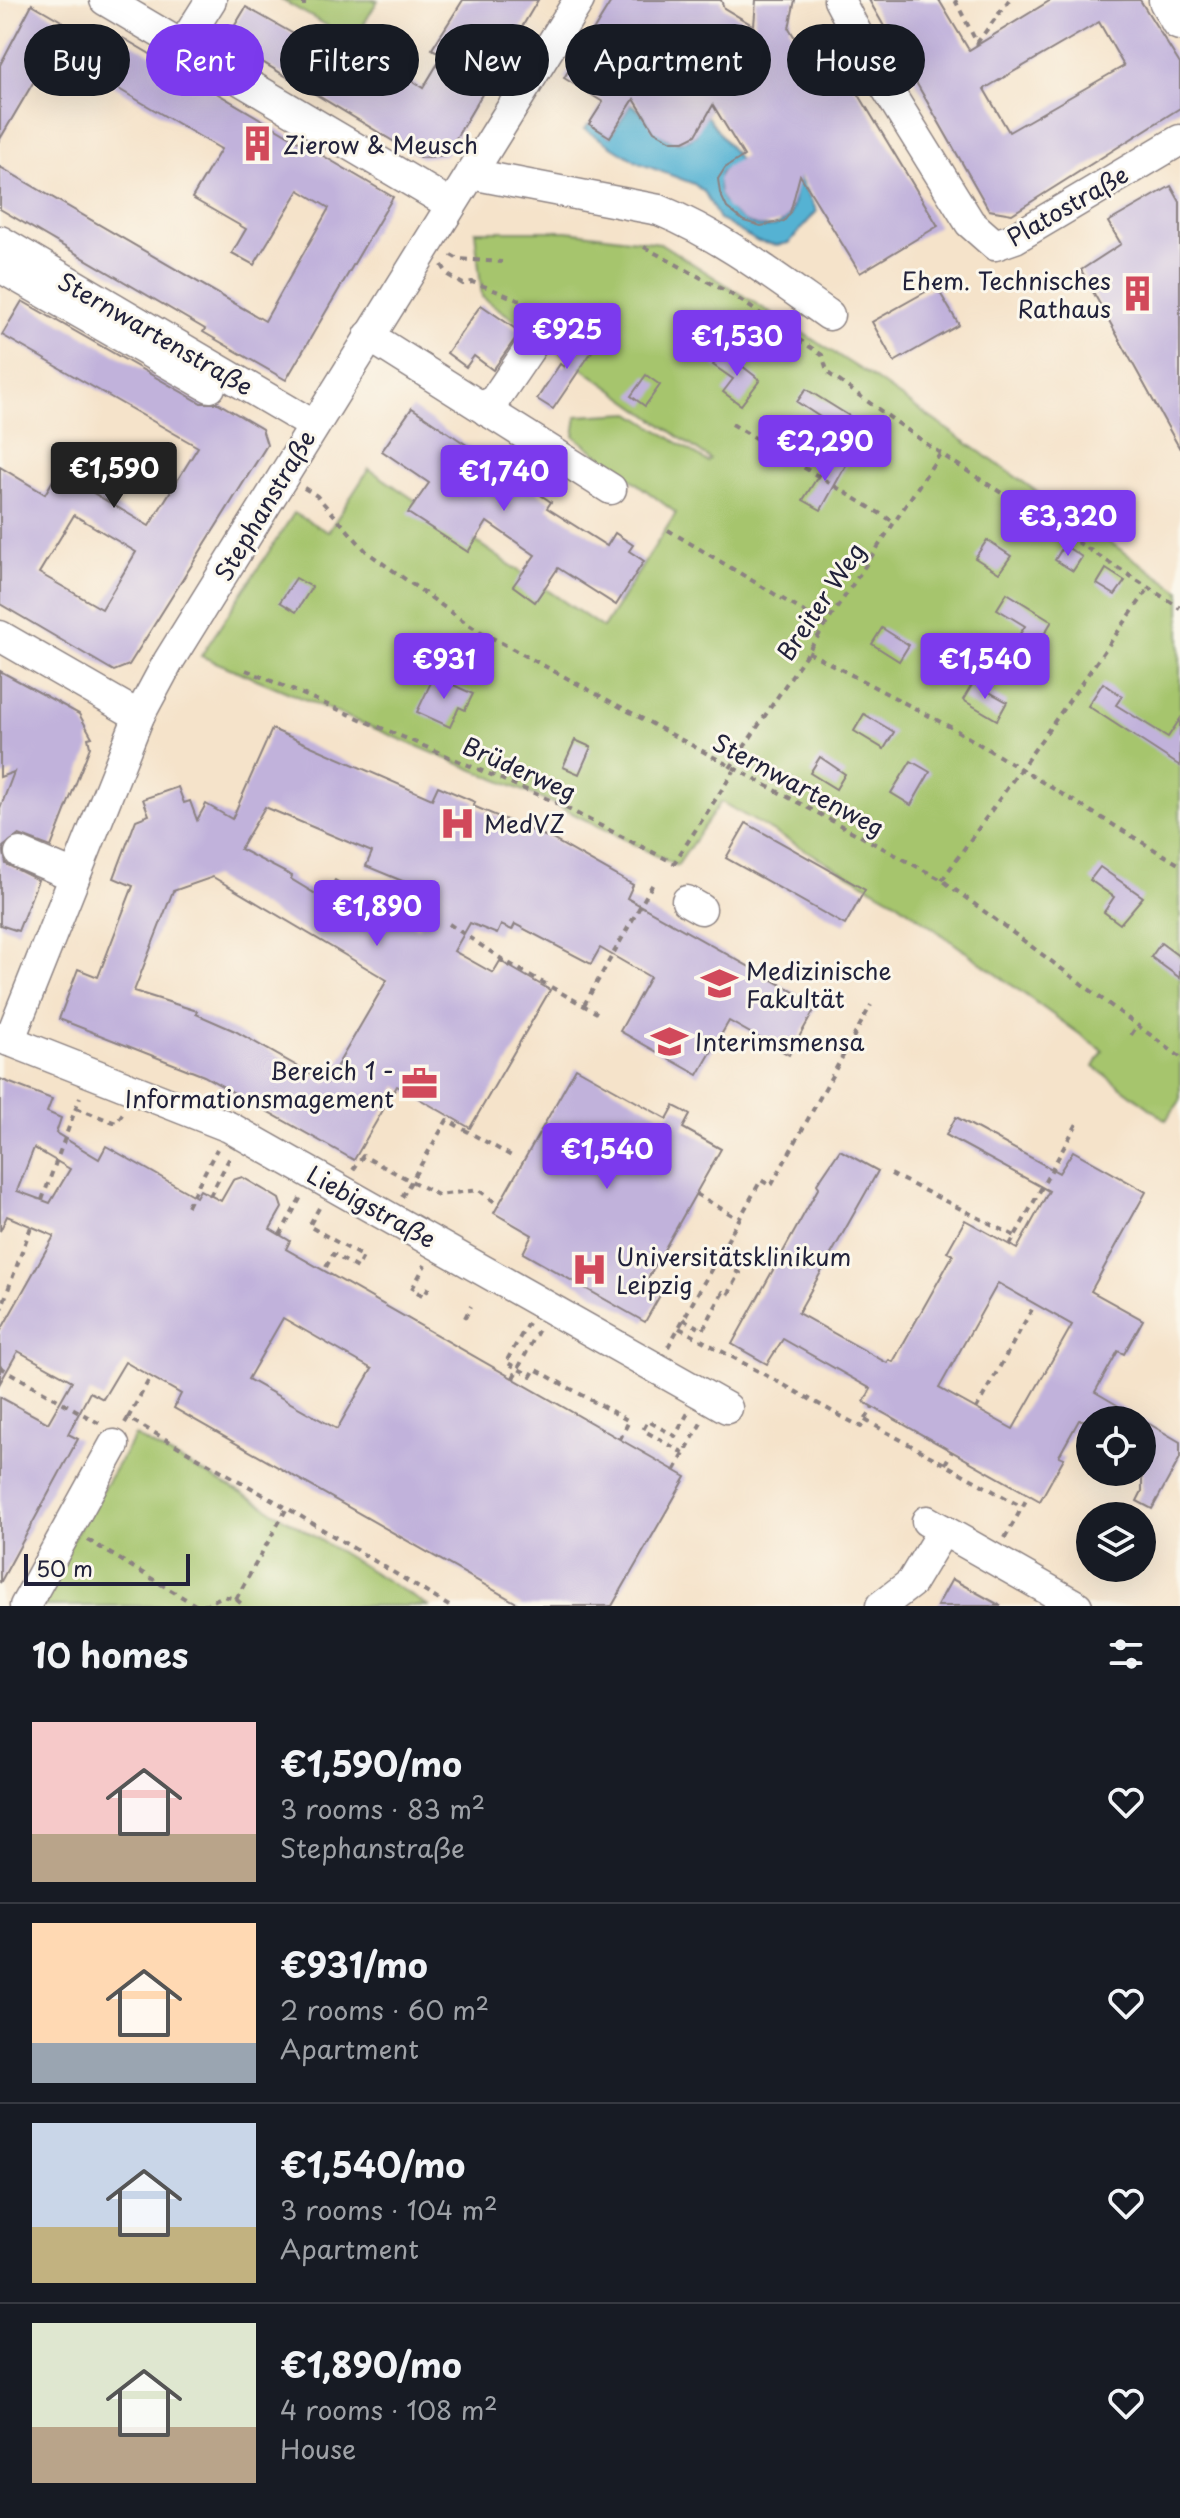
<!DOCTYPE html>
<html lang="en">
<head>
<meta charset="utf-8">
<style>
  :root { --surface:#171b24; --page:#20242c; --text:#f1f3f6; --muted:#9ea1a6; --line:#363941; --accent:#7c3aed }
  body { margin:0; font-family:"Playpen Sans",sans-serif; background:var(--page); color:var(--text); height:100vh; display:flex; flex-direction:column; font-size:30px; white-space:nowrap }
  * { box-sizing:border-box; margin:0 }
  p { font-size:26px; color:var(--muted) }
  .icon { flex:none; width:44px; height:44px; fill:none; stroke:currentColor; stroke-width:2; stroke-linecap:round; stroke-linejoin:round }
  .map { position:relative; height:1606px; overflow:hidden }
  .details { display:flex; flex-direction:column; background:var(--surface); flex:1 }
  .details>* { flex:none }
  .banner { position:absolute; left:24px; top:24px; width:1132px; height:72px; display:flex; gap:16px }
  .fabs { position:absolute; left:1076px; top:1406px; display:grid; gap:16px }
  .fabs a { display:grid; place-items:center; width:80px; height:80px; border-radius:50%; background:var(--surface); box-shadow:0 8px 32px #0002; font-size:40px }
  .scale { position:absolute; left:24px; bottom:20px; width:166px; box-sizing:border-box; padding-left:8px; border:4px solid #22223b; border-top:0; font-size:22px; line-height:28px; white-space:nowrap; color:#22223b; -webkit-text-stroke:6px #fbf7ec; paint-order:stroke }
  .price { position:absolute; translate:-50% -68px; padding:0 18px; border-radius:8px; background:var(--accent); color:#fff; font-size:26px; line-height:52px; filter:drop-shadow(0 2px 4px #0008) }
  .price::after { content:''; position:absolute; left:50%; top:48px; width:24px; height:18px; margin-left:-12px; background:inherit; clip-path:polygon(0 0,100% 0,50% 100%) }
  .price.selected { background:#222; color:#fff }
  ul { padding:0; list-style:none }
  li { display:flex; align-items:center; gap:24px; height:200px; padding:0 32px }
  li+li { border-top:2px solid var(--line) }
  li span { display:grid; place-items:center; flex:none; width:224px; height:160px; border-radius:0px; color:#555 }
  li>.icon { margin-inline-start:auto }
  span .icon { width:96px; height:96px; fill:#fffc; stroke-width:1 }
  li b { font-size:34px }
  h2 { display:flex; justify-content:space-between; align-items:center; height:96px; padding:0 32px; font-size:34px }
  .chip { padding:0 28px; border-radius:36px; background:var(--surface); box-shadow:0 8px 32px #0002; font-size:28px; line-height:72px }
  .chip.selected { background:var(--accent); color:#fff }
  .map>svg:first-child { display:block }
  .green { fill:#a6c56d; stroke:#647454; stroke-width:2 }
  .water { fill:#54b2d3; stroke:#3b6a87; stroke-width:2 }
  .building { fill:#c1b2db; fill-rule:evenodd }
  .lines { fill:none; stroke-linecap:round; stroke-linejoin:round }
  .minor-casing { stroke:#8c8282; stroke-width:33 }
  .major-casing { stroke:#8c8282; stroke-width:41 }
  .path { stroke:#8c8282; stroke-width:4; stroke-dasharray:6 6; stroke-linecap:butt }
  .minor { stroke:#fff; stroke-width:30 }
  .major { stroke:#fff; stroke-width:38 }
  .labels { text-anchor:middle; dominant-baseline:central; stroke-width:6; stroke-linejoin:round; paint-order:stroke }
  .poi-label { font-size:24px; fill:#22223b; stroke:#fbf7ec; text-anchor:start }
  .street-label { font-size:24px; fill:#22223b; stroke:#fbf7ec }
</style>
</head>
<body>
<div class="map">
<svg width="1180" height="1606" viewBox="0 0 1180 1606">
  <rect width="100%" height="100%" fill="#fbf7ec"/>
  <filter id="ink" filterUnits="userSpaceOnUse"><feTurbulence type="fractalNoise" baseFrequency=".0125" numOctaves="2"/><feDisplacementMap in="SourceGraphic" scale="16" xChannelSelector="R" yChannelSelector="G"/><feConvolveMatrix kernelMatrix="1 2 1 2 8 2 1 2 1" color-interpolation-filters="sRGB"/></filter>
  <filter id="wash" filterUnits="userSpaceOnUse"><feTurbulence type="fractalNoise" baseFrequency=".006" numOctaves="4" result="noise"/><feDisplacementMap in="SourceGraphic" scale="32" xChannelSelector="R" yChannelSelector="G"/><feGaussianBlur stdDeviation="1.8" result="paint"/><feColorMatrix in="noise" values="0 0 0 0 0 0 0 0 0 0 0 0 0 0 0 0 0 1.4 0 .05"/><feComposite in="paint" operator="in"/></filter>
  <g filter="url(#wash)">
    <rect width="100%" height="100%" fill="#f5e3ca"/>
    <g class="green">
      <path d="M282 0H378L354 41Z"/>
      <path d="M475 231H567L660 243 869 375 1180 591V1101L1166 1120 1094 1067 1103 1051 897 902 721 802 677 866 548 801 201 656 294 513 328 532 369 469 603 628 676 513 574 436 577 416 631 413 708 462 710 459 482 297Z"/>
      <path d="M135 1436 258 1502 428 1606H32Z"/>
    </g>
    <path class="water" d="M631 104C651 116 664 158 696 135L700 107 740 161 721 172C707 207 766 246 788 217 795 207 795 187 797 175L817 211 789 243 777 245 758 242 719 219 705 193 694 184 639 163 584 129 589 124 610 137Z"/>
    <g id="blocks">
      <g class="building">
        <path d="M463 0H538L446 155 421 158 226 40 246 7 382 84 392 68 423 88 443 55 432 49Z"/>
        <path d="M612 0H721L724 8 754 26 756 0H795L789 28 813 68 835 55 938 226 860 273 800 175 790 213 784 221 761 226 744 221 727 208 720 193 718 179 725 168 744 156 713 105 696 135 684 141H672L654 131 634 99 610 137 589 124 603 102 564 78Z"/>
        <path d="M869 0H939L969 50 1051 0H1140L1180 64V108L1012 214 989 210ZM1099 22 1124 66 1009 132 984 89Z"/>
        <path d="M32 4 77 30 67 48 57 42 0 139V65Z"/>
        <path d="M123 38 393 197 286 380 203 332 205 329 0 209V167L265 321 329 208 299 190 254 265 232 253 246 229 192 198 221 149 100 78Z"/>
        <path d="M1171 186 1180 202V449L1081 270 1121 244 1108 222Z"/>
        <path d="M936 286 959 325 894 362 872 322Z"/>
        <path d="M22 301 201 403H218L262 429 267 445 129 665 114 671 0 604V467L45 494 58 472 149 526 198 447 2 335ZM74 515 136 552 102 609 39 573Z"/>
        <path d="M481 305 520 332 493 370 474 356 466 367 447 353Z"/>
        <path d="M578 332 597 344 553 409 537 399 560 364 564 367Z"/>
        <path d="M723 351 760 380 741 405 723 392 733 379 713 365Z"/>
        <path d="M646 375 660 385 645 406 631 396Z"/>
        <path d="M806 389 859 422 849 436 797 402Z"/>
        <path d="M412 408 551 502 547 508 607 546 615 533 633 545 629 551 644 561 616 605 558 568 535 602 513 586 535 555 487 522 468 552 408 513 429 483 382 451Z"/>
        <path d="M831 456 846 465 821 510 803 500Z"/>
        <path d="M987 540 1011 556 999 573 975 558Z"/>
        <path d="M1064 545 1082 557 1073 571 1055 560Z"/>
        <path d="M1106 569 1125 581 1115 595 1097 584Z"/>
        <path d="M296 578 312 587 296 612 280 602Z"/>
        <path d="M1007 593 1052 621 1024 668 1005 657 1025 626 997 609Z"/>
        <path d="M882 628 909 645 899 661 872 644Z"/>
        <path d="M0 671 79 714 92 737 88 738 90 747 51 847 19 835 3 847 6 864 38 880 18 931 0 925V809L14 772 0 777Z"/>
        <path d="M434 676 473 694 465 710 459 707 450 727 417 712Z"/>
        <path d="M973 683 1007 702 997 720 963 700Z"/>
        <path d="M1103 683 1122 696 1116 705 1168 737 1180 719V766L1088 706Z"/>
        <path d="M864 714 894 732 884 749 854 731Z"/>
        <path d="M272 729 432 799 438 786 475 802 473 806 552 839 633 885 627 898 817 1005 789 1055 729 1021 698 1075 620 1031 650 977 600 948 591 964 515 924 512 930 501 925 497 934 470 923 454 951 493 973 500 961 550 990 470 1128 397 1086 354 1160 204 1076 59 1019 78 969 98 977 133 886 114 878 136 820 149 815 143 799 178 787 184 803 190 801 197 820 206 804 232 819ZM265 807 372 852 366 866 434 894 418 928 335 880 324 899 291 879 292 876 240 849ZM213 877 387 980 327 1083 235 1031 196 1014 197 1011 134 991 173 891Z"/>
        <path d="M575 740 591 747 579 774 563 767Z"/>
        <path d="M820 757 845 774 836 789 810 773Z"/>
        <path d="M911 761 930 772 911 805 891 793Z"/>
        <path d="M746 823 865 890 845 925 726 858Z"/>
        <path d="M1100 867 1143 897 1120 924 1104 912 1114 897 1090 880Z"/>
        <path d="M1161 943 1180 957V978L1151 957Z"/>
        <path d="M576 1068 667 1119 674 1106 682 1110 690 1115 683 1128 721 1149 647 1280 663 1290 645 1322 523 1253 532 1235 494 1213Z"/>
        <path d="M0 1079 52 1099 47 1112 61 1118 56 1133 99 1159 106 1146 196 1197 200 1190 221 1201 233 1180 242 1177 266 1191 279 1199 282 1208 270 1229 290 1241 286 1249 686 1477 612 1606H522L174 1408 181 1394 125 1362 103 1399 90 1392 68 1434 78 1439 0 1583V1397L48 1423 72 1381 18 1351 0 1383V1332L54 1236 7 1216 0 1231ZM34 1148 70 1169 50 1203 17 1191ZM283 1318 372 1369 337 1429 248 1379Z"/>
        <path d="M956 1117 1059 1173 1073 1151 1146 1192 1091 1291 1143 1320 1124 1354 1118 1351 1095 1392 1180 1442V1458L1152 1509 1137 1501 1142 1491V1420H1079L1059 1456 1064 1458 1040 1501 864 1402 871 1389 783 1339 767 1364 732 1344 819 1187 817 1184 840 1150 878 1171 798 1313 887 1363 889 1360 893 1362 953 1255 947 1252 965 1220 1017 1249 1049 1191 946 1135ZM998 1283 1072 1325 1013 1429 939 1388Z"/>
        <path d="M952 1579 1001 1606H937Z"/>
      </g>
    </g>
  </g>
  <g filter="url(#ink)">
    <use href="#blocks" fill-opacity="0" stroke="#8c8282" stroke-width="2"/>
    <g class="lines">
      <defs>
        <g id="minor">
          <path d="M105 0 450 204"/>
          <path d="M839 0 882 81 970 223 995 245 1015 238 1180 140"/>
          <path d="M182 46 211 0"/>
          <path d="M471 174 659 210C720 235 775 277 829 315"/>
          <path d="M0 241 313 425"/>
          <path d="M0 267 210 387"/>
          <path d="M369 336 611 489"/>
          <path d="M487 411 532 345"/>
          <path d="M0 636 139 716"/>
          <path d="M20 853 74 876"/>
          <path d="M687 901 701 909"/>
          <path d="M0 1037 229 1127 727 1408"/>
          <path d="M9 1041 139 716 168 662 579 0"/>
          <path d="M927 1521 1077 1606"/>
          <path d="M25 1606 114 1445"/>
          <path d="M881 1606 911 1583 943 1530"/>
        </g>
        <path id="major" d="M1168 0 1180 21"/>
      </defs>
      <use href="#minor" class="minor-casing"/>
      <use href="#major" class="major-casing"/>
      <g class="path">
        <path d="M304 0V12"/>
        <path d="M955 0 977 43 1009 0"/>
        <path d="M644 247 731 294 822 355 828 373 941 454 1180 608"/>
        <path d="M451 255 458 259 502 262"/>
        <path d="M442 265 448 275 463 284 472 282 489 288 578 325 568 340"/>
        <path d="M732 424 894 522"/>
        <path d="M501 468 509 455"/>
        <path d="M304 488 317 496 367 552 472 627 942 880 1180 1057"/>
        <path d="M668 530 826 625"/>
        <path d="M808 652 954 729 1180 865"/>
        <path d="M246 670 550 800 674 863 734 771"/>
        <path d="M730 768 940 454"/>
        <path d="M942 880 1149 588"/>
        <path d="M449 924 503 960 597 1013"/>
        <path d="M584 1005 654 882"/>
        <path d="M1131 1035 1137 1026"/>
        <path d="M76 1108 116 1123 123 1113"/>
        <path d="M353 1170 363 1156 438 1195 479 1190 496 1203"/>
        <path d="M891 1174 1015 1236"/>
        <path d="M696 1194 739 1219"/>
        <path d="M210 1196 231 1155"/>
        <path d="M402 1197 447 1120 515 1158"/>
        <path d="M42 1200 80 1097"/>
        <path d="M187 1206 217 1149"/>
        <path d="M319 1208 309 1226 363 1257 357 1268 333 1254 324 1271"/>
        <path d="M280 1235 302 1195"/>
        <path d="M1010 1245 1079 1120"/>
        <path d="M412 1289 425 1265"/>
        <path d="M417 1292 424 1296 431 1283"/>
        <path d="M0 1312 32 1224"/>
        <path d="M465 1318 471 1306"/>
        <path d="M683 1319 703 1330 723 1292 728 1295 740 1273 715 1259"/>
        <path d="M528 1323 506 1362 531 1376 535 1369 629 1421 620 1439"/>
        <path d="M679 1328 861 1427 873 1407"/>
        <path d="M668 1347 761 1180 771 1186 871 1005"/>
        <path d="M0 1367 102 1425"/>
        <path d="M513 1378 538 1331"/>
        <path d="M976 1409 1035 1304"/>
        <path d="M128 1418 151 1376"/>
        <path d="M865 1420 1022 1507"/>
        <path d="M125 1423 128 1418 287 1508 449 1606"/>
        <path d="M684 1453 643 1430 648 1421 675 1436 688 1413"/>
        <path d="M945 1464 952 1451"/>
        <path d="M675 1470 702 1421"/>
        <path d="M1005 1538 1029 1495"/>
        <path d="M88 1540 197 1606"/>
        <path d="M236 1599 287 1508"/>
        <path d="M203 1606 223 1596 236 1599 244 1606"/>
      </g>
      <use href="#minor" class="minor"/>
      <use href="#major" class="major"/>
    </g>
  </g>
  <defs>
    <symbol id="building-bare" viewBox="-9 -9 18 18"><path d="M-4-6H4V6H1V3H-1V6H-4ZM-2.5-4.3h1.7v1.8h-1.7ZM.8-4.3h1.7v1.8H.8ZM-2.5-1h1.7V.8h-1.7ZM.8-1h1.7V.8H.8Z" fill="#d1495b" stroke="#fbf7ec" stroke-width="2.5" paint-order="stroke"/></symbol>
    <symbol id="hospital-bare" viewBox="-9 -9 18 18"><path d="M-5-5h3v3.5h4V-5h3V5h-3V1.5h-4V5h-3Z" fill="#d1495b" stroke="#fbf7ec" stroke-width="2.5" paint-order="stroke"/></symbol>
    <symbol id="university-bare" viewBox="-9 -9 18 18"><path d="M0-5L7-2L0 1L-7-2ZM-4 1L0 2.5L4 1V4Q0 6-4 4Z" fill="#d1495b" stroke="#fbf7ec" stroke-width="2.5" paint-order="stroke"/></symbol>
    <symbol id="office-bare" viewBox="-9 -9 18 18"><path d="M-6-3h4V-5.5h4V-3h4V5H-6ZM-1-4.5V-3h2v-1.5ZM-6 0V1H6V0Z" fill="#d1495b" stroke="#fbf7ec" stroke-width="2.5" paint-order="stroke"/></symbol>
  </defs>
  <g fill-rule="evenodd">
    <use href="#building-bare" x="232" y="118" width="51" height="51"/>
    <use href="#building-bare" x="1112" y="268" width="51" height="51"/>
    <use href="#hospital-bare" x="432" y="798" width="51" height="51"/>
    <use href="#university-bare" x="694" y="958" width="51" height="51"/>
    <use href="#university-bare" x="644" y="1016" width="51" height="51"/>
    <use href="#office-bare" x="394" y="1058" width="51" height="51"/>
    <use href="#hospital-bare" x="564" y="1244" width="51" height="51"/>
  </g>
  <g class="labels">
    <g class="poi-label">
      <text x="283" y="144">Zierow &amp; Meusch</text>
      <text x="1111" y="280" text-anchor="end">Ehem. Technisches<tspan x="1111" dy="28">Rathaus</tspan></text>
      <text x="484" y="823">MedVZ</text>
      <text x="746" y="970">Medizinische<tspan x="746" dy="28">Fakultät</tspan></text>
      <text x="695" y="1041">Interimsmensa</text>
      <text x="394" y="1070" text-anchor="end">Bereich 1 -<tspan x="394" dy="28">Informationsmagement</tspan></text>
      <text x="616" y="1256">Universitätsklinikum<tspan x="616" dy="28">Leipzig</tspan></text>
    </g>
    <g class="street-label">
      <text transform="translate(1067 205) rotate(-30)">Platostraße</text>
      <text transform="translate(156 333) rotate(30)">Sternwartenstraße</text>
      <text transform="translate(264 505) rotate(-59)">Stephanstraße</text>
      <text transform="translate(820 601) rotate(-56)">Breiter Weg</text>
      <text transform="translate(520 768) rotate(24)">Brüderweg</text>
      <text transform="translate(799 784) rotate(28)">Sternwartenweg</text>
      <text transform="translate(372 1206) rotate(29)">Liebigstraße</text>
    </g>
  </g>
</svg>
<div class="fabs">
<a><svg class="icon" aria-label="locate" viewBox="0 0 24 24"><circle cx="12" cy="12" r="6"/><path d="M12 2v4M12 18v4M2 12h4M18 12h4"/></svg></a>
<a><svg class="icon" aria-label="layers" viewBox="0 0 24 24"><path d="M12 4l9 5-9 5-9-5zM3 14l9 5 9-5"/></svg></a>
</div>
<div class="scale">50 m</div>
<b class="price" style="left:567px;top:371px">€925</b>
<b class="price" style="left:737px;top:378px">€1,530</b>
<b class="price" style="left:825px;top:483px">€2,290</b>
<b class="price selected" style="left:114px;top:510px">€1,590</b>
<b class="price" style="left:504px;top:513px">€1,740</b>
<b class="price" style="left:1068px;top:558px">€3,320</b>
<b class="price" style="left:444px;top:701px">€931</b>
<b class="price" style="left:985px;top:701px">€1,540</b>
<b class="price" style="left:377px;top:948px">€1,890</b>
<b class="price" style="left:607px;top:1191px">€1,540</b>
<div class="banner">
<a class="chip">Buy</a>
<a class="chip selected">Rent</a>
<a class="chip">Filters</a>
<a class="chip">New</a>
<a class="chip">Apartment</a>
<a class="chip">House</a>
</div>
</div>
<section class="details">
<h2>10 homes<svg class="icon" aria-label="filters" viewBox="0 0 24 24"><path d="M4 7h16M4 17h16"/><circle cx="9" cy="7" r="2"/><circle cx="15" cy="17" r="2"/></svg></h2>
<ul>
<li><span style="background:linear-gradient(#f6c9c9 70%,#b9a48a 0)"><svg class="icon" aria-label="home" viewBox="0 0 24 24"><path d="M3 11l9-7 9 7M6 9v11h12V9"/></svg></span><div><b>€1,590/mo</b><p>3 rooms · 83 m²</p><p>Stephanstraße</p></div><svg class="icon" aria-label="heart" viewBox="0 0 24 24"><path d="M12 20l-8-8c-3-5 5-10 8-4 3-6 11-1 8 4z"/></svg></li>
<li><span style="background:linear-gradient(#ffd9b3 75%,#9aa5b1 0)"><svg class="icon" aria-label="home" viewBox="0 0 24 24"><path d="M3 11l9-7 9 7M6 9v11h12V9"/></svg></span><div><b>€931/mo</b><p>2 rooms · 60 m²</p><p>Apartment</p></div><svg class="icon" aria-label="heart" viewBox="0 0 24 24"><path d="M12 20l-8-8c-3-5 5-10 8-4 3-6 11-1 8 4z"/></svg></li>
<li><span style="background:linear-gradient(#c9d6e8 65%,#c2b280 0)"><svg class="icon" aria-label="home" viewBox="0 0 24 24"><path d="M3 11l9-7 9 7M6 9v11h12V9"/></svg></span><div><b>€1,540/mo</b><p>3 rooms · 104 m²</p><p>Apartment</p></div><svg class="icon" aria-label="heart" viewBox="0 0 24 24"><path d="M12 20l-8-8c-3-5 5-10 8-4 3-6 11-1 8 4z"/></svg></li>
<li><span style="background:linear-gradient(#dfe7d0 65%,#b9a48a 0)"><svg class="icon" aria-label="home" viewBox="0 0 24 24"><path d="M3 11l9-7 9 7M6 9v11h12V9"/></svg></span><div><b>€1,890/mo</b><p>4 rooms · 108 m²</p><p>House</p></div><svg class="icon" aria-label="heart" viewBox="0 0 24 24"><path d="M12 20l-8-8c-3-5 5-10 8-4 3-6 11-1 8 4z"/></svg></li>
</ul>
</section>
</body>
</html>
